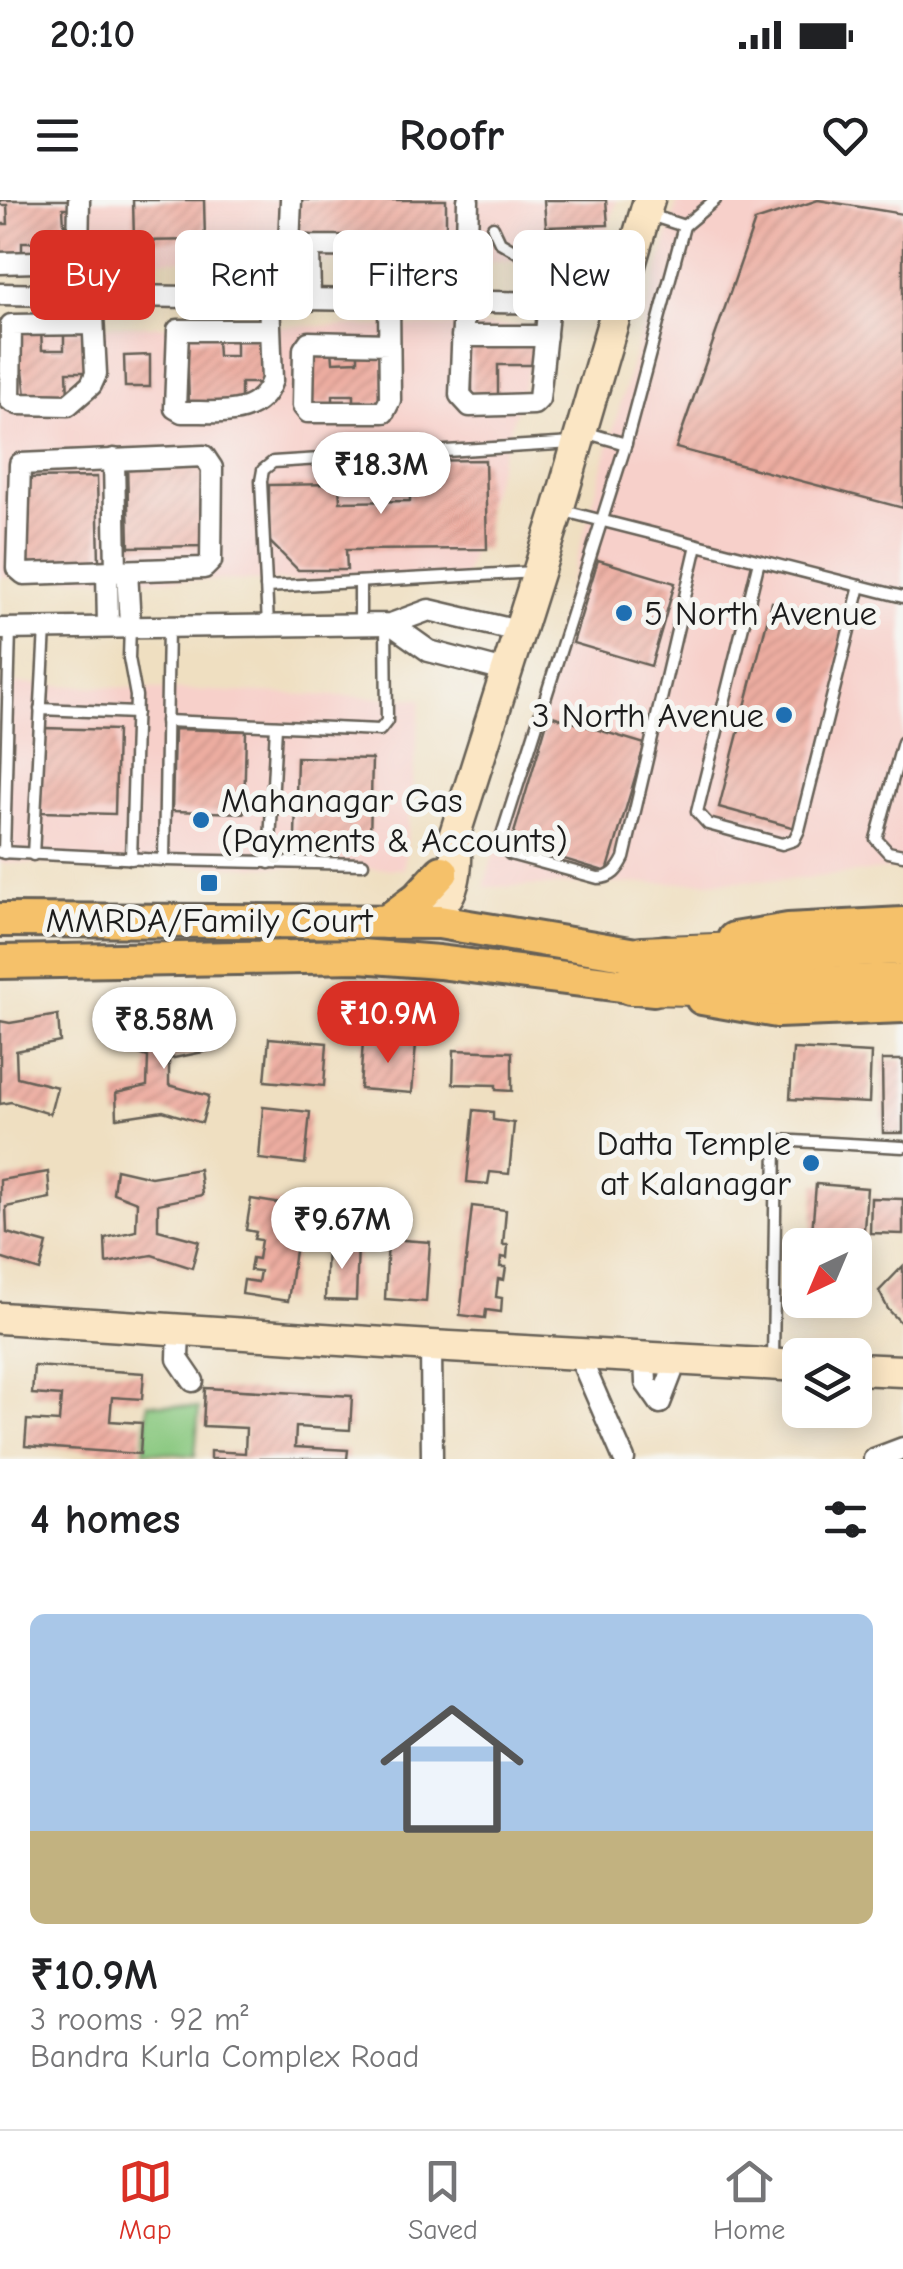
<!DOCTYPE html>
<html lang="en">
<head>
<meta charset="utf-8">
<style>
  :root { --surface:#fff; --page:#f6f6f6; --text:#202124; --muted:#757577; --line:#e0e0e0; --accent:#d93025 }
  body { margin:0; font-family:"Comic Neue",sans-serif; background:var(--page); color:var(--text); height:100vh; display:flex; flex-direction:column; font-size:38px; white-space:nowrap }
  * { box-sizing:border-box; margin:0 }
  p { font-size:32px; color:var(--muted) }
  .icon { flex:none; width:55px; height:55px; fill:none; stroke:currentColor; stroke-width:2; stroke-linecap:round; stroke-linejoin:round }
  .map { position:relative; height:1259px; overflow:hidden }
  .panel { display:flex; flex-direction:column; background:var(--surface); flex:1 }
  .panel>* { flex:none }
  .guide { position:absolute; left:30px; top:30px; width:845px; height:90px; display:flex; gap:20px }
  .needle { width:65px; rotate:224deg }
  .controls { position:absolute; left:782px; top:1028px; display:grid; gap:20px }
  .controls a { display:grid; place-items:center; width:90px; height:90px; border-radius:15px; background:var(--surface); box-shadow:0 5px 25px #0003; font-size:50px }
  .price { position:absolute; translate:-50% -85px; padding:0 22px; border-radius:35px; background:#fff; color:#222; font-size:32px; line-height:65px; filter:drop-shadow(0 2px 5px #0008) }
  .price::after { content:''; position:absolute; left:50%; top:60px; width:30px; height:22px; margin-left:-15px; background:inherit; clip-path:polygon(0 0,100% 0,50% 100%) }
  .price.on { background:var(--accent); color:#fff }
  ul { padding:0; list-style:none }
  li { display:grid; align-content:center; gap:20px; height:530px; padding:0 30px }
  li+li { border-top:2px solid var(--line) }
  li span { display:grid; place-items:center; height:310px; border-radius:15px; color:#555 }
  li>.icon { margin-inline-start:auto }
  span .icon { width:180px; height:180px; fill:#fffc; stroke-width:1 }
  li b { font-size:42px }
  h2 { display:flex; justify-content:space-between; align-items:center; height:120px; padding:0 30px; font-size:42px }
  .pill { padding:0 35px; border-radius:15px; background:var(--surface); box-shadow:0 5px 25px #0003; font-size:35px; line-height:90px }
  .pill.on { background:var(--accent); color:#fff }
  .status { display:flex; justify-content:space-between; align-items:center; height:70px; padding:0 50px; background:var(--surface); direction:ltr }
  .status svg { height:28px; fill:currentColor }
  header { display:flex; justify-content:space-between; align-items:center; height:130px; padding:0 30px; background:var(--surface); font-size:45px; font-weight:800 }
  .tab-bar { display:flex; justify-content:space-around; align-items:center; height:140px; border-top:2px solid var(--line); background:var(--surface); font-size:28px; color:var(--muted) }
  .tab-bar a { display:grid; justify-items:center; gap:5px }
  .tab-bar .on { color:var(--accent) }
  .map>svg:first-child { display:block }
  .built { fill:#f7d0ca }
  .green { fill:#89c87f; stroke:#52724e; stroke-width:2.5 }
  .building { fill:url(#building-hatch) }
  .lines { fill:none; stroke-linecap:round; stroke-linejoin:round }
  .lane-casing { stroke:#666056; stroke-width:15 }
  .street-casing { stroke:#666056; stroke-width:25 }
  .secondary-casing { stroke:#666056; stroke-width:35 }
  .primary-casing { stroke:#666056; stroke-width:38 }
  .highway-casing { stroke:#666056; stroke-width:42 }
  .lane { stroke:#fff; stroke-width:10 }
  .street { stroke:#fff; stroke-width:20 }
  .secondary { stroke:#fbe6c4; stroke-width:30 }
  .primary { stroke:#f5c16b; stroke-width:32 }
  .highway { stroke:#f5c16b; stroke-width:38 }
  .poi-dot { fill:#1f6fb2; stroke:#f6f6f2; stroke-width:4 }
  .labels { text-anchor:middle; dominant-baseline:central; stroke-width:10; stroke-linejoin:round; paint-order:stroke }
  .poi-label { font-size:35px; fill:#1c1c1c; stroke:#f6f6f2; text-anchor:start }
</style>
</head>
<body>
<div class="status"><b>20:10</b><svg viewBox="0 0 49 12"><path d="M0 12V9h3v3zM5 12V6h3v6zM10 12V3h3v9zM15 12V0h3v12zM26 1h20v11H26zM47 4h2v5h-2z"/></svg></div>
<header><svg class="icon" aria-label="menu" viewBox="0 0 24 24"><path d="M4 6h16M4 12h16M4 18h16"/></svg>Roofr<svg class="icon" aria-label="heart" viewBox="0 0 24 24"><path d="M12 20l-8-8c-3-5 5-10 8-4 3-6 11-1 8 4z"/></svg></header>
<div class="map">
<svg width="903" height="1259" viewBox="0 0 903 1259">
  <defs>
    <pattern id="building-hatch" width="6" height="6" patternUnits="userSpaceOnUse" patternTransform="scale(2.5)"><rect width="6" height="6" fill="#edada1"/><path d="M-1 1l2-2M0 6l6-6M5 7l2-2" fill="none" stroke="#cb948a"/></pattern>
  </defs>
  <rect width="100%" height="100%" fill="#f6f6f2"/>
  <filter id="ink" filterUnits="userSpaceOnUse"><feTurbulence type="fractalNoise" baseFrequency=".01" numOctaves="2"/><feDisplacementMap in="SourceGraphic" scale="20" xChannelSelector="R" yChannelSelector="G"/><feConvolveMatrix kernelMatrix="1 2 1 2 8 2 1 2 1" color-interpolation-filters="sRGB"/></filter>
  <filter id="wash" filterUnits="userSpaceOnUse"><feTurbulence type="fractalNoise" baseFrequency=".0048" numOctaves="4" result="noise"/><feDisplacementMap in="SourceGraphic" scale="40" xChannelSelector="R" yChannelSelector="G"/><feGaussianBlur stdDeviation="2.25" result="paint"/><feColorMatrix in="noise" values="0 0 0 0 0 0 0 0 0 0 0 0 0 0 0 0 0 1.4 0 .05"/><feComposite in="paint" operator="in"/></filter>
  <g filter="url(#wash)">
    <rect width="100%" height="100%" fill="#efdfc1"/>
    <g class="built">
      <path d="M0 0H617L597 62 0 59Z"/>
      <path d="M678 0H903V668L788 680 484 687Z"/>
      <path d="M0 126H542L462 384 0 377Z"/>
      <path d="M0 483 421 499 404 669 0 663Z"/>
    </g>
    <path class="green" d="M148 1203 199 1208 195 1256 144 1251Z"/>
    <g id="blocks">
      <g class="building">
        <path d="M0 0H69L70 8H63L64 25H70L71 54H45V42H22V55H0V24H8L7 5H0Z"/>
        <path d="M133 0H204L205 40 134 41Z"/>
        <path d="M298 0H446V42L296 40Z"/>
        <path d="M544 0H606L608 25 546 27Z"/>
        <path d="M818 0 903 14V308L676 248 755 21Z"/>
        <path d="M12 129 41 130 42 150H64V132H91L93 172H67L68 197 26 196 23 170H13Z"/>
        <path d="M265 138 266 183H241V206L189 207 187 139H217L218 156H236V139Z"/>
        <path d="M472 140H535V165H498V196H472Z"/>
        <path d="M358 148H383L384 203 354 204V195H333V204H311L310 149H332L333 162 358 161Z"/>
        <path d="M150 155V187H125L124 156Z"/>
        <path d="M485 260 487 349 346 350 347 370H298L269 341V285L339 284 340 302 410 301 409 261Z"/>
        <path d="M206 263 208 346 129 347 127 264Z"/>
        <path d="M97 277 99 362 23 363 22 278Z"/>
        <path d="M598 360 675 383 651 466 573 443Z"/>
        <path d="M772 402 848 422 795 628 719 607Z"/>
        <path d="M549 515 645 544 607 672 511 643Z"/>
        <path d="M43 528 117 530 115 614 41 612Z"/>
        <path d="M174 529 246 531 244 613 172 611Z"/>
        <path d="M297 557 372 559 370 640 295 638Z"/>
        <path d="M58 815 60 842 16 851 17 877 57 887 50 914 11 902 0 904V821L10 823Z"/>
        <path d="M126 824 162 832 210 824 213 850 169 859V885L209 896 202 923 163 911 117 918 116 893 147 886 148 857 124 849Z"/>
        <path d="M269 838 327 843 324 886 265 881Z"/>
        <path d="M363 840 416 844 412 893 360 889Z"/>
        <path d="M793 849 871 853 869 903 790 899Z"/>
        <path d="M454 850 512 852V891L496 890V885L453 884Z"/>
        <path d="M882 860H903V933H883Z"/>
        <path d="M263 907 310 912 305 964 259 959Z"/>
        <path d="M474 910 493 912V920L514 923 509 974 490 972 488 984 467 982Z"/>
        <path d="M116 969 151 977 199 969 202 995 158 1004V1030L199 1041 192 1068 152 1055 106 1063 105 1038 136 1031 137 1002 113 993Z"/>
        <path d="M48 972 50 998 6 1007 7 1033 47 1044 40 1071 0 1058V980Z"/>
        <path d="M816 984 867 988 860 1085 855 1084V1045H811Z"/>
        <path d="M871 998 903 999V1034L870 1033Z"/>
        <path d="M251 999 301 1007 288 1101 242 1094 244 1080 258 1082 260 1071 250 1070 252 1058 258 1059 261 1040 254 1039 256 1032 246 1030Z"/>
        <path d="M472 1006 506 1010 503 1045H508L507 1058 501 1057 500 1067H506L504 1080 498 1079 496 1097 502 1098 501 1112 486 1110 485 1118 460 1115Z"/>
        <path d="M388 1039 430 1042 426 1102 385 1099Z"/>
        <path d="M327 1042 358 1043 356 1101 325 1100Z"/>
        <path d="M903 1066V1125L888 1109 879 1091Z"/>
        <path d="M34 1166 144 1173 142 1199 112 1197 110 1221 142 1223 140 1254 25 1246 27 1220 59 1222 61 1196 32 1194Z"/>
        <path d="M205 1188 352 1196 350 1230 296 1227 295 1247 348 1250 347 1259H210V1251L245 1253 246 1228 203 1226Z"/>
      </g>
    </g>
  </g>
  <g filter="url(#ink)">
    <use href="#blocks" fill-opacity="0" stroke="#666056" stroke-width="2.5"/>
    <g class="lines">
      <defs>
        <g id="lane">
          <path d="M647 14 684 26"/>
          <path d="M493 27 500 42 519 53 626 57"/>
          <path d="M584 232 626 244"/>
          <path d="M560 310 903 397"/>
          <path d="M697 345 624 658C618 670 612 678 598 678L510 654 503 647 502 635 624 250 684 26 715 0"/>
          <path d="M759 361 697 612 708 624 782 644 794 640 799 630 860 386"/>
          <path d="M266 387 535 372"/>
          <path d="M360 424V382"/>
          <path d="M130 425 129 458 136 496 131 659"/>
          <path d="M268 425 261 281 263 270 273 262 573 243"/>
          <path d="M40 509 136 513"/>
          <path d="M166 521 380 530 387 521 386 424"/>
          <path d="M903 542 876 639 888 652 903 655"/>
          <path d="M0 652 164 660 363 664"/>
          <path d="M4 653 10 429"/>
          <path d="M33 655 45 428"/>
          <path d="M164 660 168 426"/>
          <path d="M269 663 276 526"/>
          <path d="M773 1163 776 940 903 947"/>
        </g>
        <g id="street">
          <path d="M291 0 289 46 458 47 467 42 468 0"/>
          <path d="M242 46H289"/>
          <path d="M309 46 310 100"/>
          <path d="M437 47 438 102"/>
          <path d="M0 63 74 61 78 55 79 0"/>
          <path d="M0 94 619 104"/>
          <path d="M92 96 96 174 91 185 68 205 18 204 10 200 11 125 93 124"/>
          <path d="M389 101 390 200 384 212H308L303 206 304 149 309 142 389 144"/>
          <path d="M464 102 460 195 470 206 534 204 539 199 549 104"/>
          <path d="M269 130H178L175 208 182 212C216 211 259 220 272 180L269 99"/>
          <path d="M462 136H546"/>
          <path d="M204 256 212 268 211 361 204 368 24 374 17 368 20 264Z"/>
          <path d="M114 259 116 372"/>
          <path d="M127 371 130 425"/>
          <path d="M107 372 108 426"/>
          <path d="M391 424 429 451 505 471"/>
          <path d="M0 429 391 424 429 410 518 431"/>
          <path d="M179 1128 178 1159 193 1181"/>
          <path d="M431 1146 432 1259"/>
          <path d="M578 1153 624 1259"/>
          <path d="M645 1157 646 1183 660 1203 677 1159"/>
          <path d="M874 1259 903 1248"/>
        </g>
        <g id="secondary">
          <path d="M442 703C457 690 458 656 454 637L558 310 649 0"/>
          <path d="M0 1118 431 1146 800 1166"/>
          <path d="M855 1169 903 1171"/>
        </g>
        <g id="primary">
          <path d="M0 720 439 722 642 756 666 752"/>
          <path d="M386 722 418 698 442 672"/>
          <path d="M734 739 788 730 903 724"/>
          <path d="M0 762 360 756 439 762 653 789"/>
          <path d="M702 798 777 811 903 806"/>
        </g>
        <g id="highway">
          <path d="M642 756 903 745"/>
          <path d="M630 785 783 787 903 783"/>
        </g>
      </defs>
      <use href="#lane" class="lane-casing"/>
      <use href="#street" class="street-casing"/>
      <use href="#secondary" class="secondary-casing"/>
      <use href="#primary" class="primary-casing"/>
      <use href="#highway" class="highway-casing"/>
      <use href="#lane" class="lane"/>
      <use href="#street" class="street"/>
      <use href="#secondary" class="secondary"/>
      <use href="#primary" class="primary"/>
      <use href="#highway" class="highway"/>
    </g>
  </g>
  <g class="poi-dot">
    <circle cx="624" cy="413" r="10"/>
    <circle cx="784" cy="515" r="10"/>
    <circle cx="201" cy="620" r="10"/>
    <rect x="199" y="673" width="20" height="20" rx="5"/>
    <circle cx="811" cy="963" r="10"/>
  </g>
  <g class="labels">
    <g class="poi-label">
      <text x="644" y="413">5 North Avenue</text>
      <text x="764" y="515" text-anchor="end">3 North Avenue</text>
      <text x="221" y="600">Mahanagar Gas<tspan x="221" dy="40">(Payments &amp; Accounts)</tspan></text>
      <text x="209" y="720" text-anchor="middle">MMRDA/Family Court</text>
      <text x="791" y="943" text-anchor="end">Datta Temple<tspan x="791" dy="40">at Kalanagar</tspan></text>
    </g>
  </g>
</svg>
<div class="controls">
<a><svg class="needle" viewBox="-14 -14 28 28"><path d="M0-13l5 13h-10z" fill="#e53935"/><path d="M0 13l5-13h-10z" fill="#757577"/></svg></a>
<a><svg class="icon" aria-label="layers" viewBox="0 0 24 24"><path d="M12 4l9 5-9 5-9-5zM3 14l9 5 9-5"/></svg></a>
</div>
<b class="price" style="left:381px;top:317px">₹18.3M</b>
<b class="price on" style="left:388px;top:866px">₹10.9M</b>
<b class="price" style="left:164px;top:872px">₹8.58M</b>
<b class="price" style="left:342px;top:1072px">₹9.67M</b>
<div class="guide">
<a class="pill on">Buy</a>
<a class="pill">Rent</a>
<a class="pill">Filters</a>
<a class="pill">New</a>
</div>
</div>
<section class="panel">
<h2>4 homes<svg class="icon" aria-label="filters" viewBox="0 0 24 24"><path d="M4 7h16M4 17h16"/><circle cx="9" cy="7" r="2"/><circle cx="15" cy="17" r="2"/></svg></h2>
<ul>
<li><span style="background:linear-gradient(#a9c7e8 70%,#c2b280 0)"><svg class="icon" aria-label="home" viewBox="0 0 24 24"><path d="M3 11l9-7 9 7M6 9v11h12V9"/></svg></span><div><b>₹10.9M</b><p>3 rooms · 92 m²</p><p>Bandra Kurla Complex Road</p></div></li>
</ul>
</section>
<nav class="tab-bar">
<a class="on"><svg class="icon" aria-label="map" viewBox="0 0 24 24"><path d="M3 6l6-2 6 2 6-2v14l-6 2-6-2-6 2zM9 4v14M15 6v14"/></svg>Map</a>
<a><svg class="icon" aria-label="saved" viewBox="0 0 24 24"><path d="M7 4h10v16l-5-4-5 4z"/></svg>Saved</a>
<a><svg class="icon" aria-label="home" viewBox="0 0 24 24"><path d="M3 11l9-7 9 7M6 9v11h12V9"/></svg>Home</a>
</nav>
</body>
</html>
